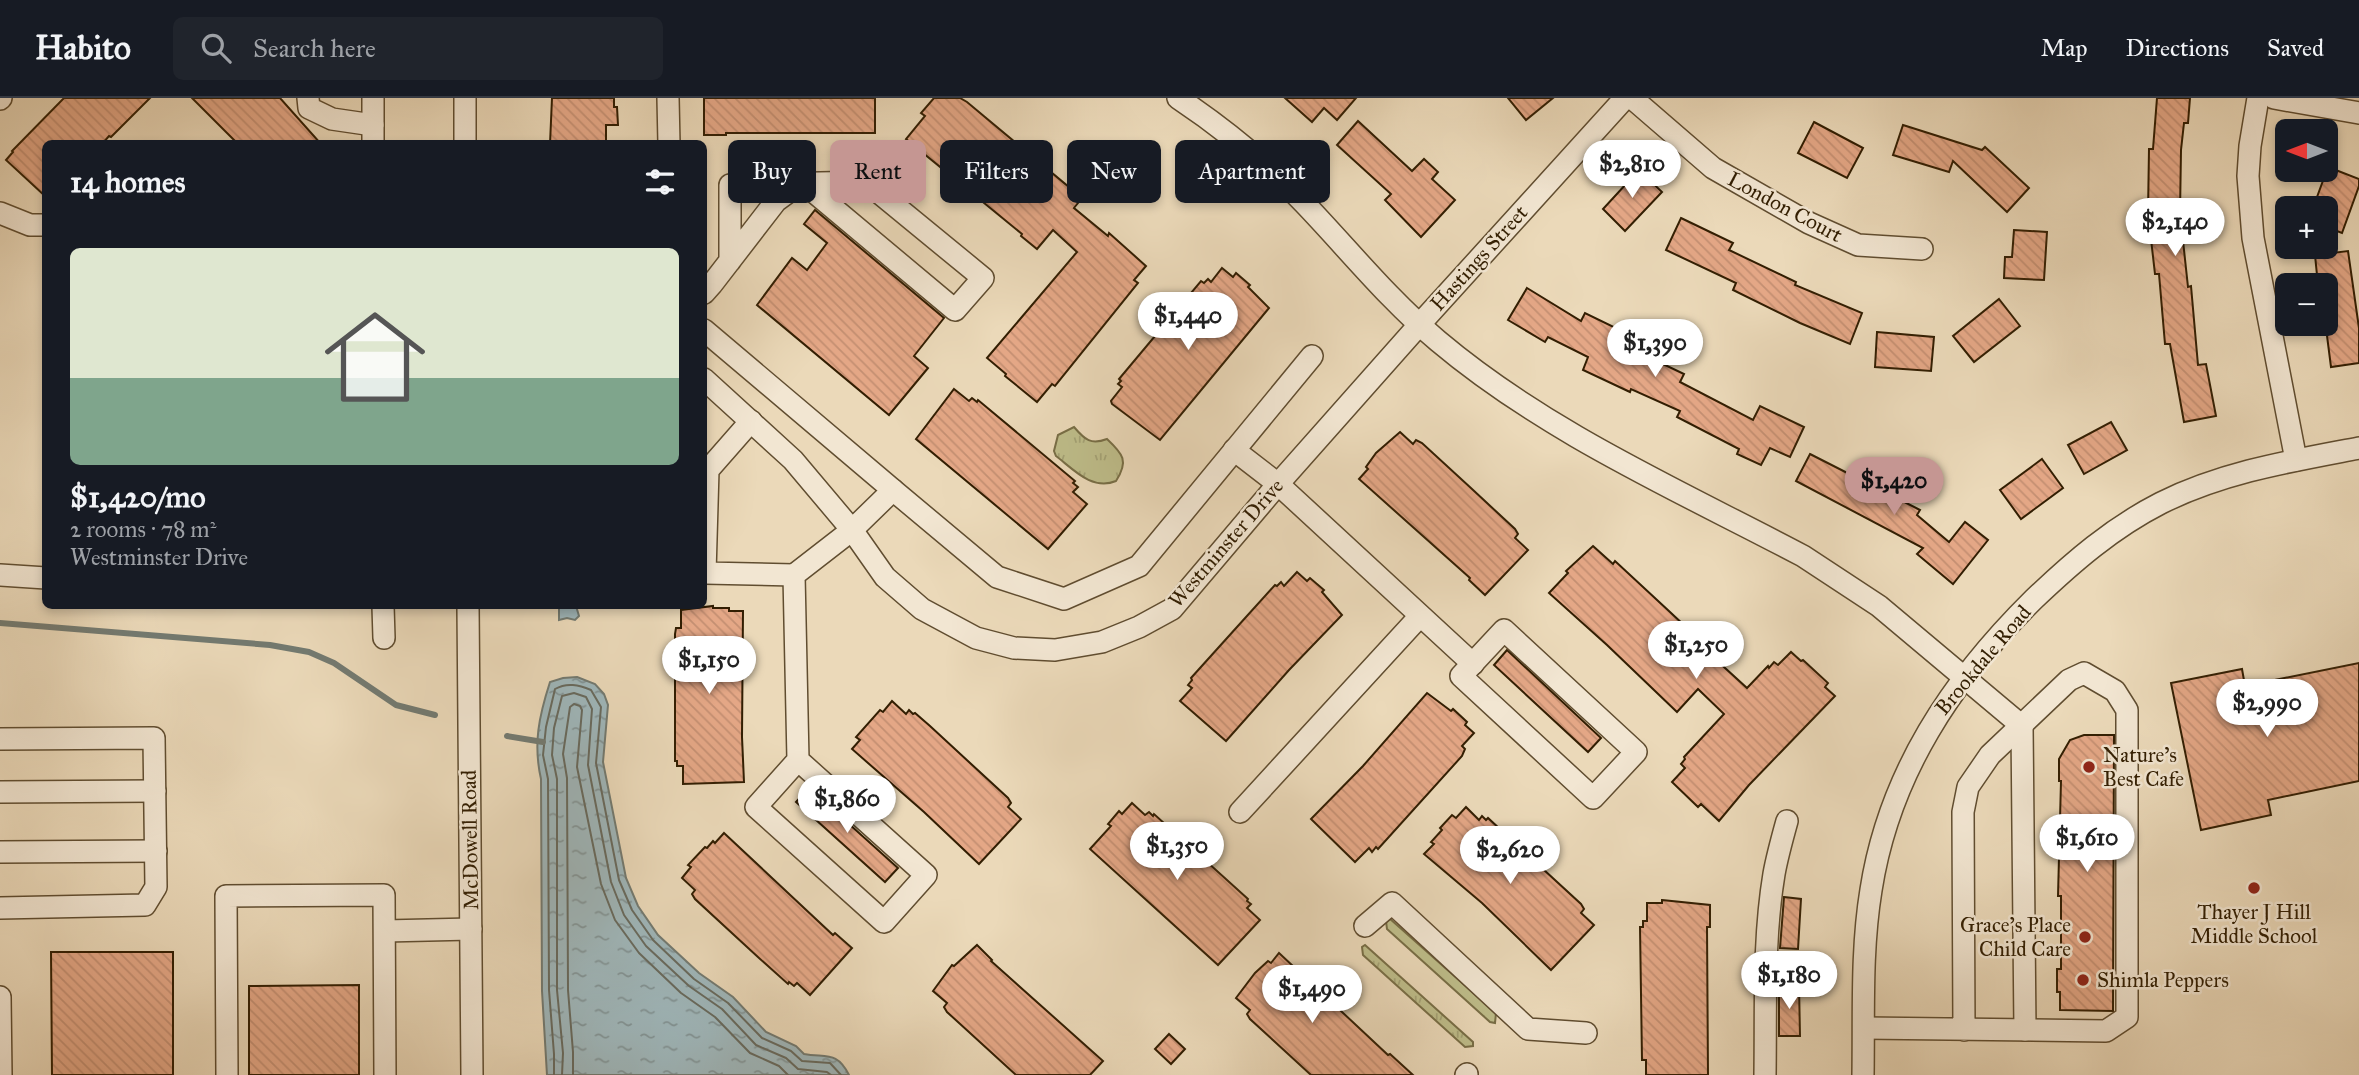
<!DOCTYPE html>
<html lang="en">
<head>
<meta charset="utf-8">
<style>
  :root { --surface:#171b24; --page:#20242c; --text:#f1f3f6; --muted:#9ea1a6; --line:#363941; --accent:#c59692 }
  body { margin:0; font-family:"IM FELL Great Primer",serif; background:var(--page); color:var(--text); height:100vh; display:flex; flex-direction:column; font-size:26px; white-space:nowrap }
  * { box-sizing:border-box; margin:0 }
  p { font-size:23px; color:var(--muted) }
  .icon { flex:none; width:38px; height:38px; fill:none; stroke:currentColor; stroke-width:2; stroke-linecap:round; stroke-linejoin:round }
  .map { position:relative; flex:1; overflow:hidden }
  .side { position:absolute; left:42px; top:42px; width:665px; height:469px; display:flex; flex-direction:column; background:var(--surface); border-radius:10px; box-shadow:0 4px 10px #0003 }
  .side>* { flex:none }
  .hud { position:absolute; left:728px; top:42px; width:665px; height:63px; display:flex; gap:14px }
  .needle { width:46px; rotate:270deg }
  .controls { position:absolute; left:2275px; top:21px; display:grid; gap:14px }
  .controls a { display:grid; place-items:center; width:63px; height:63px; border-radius:10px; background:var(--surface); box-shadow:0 4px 10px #0003; font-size:35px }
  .price { position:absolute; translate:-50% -60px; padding:0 16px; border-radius:24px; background:#fff; color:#222; font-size:23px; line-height:46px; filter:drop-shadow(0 2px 4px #0008) }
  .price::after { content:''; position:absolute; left:50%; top:42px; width:21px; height:16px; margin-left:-10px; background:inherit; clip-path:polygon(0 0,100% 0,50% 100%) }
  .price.on { background:var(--accent); color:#111 }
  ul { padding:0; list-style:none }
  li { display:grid; align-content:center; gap:14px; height:371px; padding:0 28px }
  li+li { border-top:2px solid var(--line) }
  li span { display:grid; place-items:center; height:217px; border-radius:10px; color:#555 }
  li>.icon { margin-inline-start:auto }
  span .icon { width:126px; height:126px; fill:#fffc; stroke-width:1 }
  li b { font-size:30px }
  h2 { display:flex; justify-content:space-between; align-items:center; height:84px; padding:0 28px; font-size:30px }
  .tag { padding:0 24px; border-radius:10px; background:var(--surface); box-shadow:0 4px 10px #0003; font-size:24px; line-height:63px }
  .tag.on { background:var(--accent); color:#111 }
  header { display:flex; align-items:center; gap:42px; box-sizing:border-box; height:98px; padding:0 35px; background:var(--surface); border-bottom:2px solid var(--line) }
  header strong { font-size:33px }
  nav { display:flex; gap:38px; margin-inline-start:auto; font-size:24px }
  .search { width:490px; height:63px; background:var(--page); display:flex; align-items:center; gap:18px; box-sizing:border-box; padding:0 24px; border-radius:10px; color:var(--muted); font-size:26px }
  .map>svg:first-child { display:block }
  .grass { fill:url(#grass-tufts); stroke:#786e46; stroke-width:2 }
  .water { fill:url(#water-ripples); stroke:#737a71; stroke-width:2 }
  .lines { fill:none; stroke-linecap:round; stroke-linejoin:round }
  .shore { stroke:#686a5e; stroke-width:2 }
  .stream { stroke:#737a71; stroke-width:6 }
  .building { fill:url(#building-back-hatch); stroke:#321e02; stroke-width:2 }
  .minor-casing { stroke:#604d30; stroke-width:24 }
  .minor { stroke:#f2e6d2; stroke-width:21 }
  .poi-dot { fill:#8f2418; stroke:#f2e6d2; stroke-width:2.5 }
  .labels { text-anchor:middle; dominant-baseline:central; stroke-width:5; stroke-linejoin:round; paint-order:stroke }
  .street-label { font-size:21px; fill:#321e02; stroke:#f2e6d2 }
  .poi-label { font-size:21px; fill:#321e02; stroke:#f2e6d2; text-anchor:start }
</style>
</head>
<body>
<header>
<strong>Habito</strong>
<div class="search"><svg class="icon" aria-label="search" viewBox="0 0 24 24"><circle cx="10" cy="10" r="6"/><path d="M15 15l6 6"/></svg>Search here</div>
<nav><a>Map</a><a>Directions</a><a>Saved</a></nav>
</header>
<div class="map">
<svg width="2359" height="977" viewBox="0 0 2359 977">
  <defs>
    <pattern id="grass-tufts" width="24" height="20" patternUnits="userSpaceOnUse" patternTransform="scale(1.75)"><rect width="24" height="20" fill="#bebd8a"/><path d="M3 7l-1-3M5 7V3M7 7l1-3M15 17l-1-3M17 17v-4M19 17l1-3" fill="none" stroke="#a4a275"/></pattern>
    <pattern id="water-ripples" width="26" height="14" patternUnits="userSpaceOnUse" patternTransform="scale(1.75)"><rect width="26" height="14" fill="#9fb7bb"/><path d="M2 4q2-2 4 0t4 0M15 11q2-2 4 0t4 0" fill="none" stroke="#829496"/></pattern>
    <pattern id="building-back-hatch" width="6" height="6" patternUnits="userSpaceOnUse" patternTransform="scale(1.75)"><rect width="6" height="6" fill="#e4a786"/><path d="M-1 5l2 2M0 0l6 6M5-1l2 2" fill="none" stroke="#c48f72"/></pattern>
  </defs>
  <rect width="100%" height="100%" fill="#ebd9b9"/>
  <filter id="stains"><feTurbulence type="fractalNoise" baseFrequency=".00286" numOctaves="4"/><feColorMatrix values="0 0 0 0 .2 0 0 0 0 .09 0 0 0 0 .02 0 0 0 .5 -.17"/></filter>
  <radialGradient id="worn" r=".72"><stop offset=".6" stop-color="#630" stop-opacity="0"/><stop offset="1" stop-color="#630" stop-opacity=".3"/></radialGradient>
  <g class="grass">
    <path d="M1074 329C1085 342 1091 347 1107 341 1123 356 1129 363 1116 383 1092 393 1073 371 1056 358L1054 353 1058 337Z"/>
    <path d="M1389 820 1496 915 1495 925 1490 924 1387 831 1386 823Z"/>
    <path d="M1365 847 1473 944V948L1465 949 1363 857 1362 849Z"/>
  </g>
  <g class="water">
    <path d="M559 508H576L579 518 575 522 567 520 559 522Z"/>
    <path d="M577 579 595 586 604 596 608 607 603 664 626 780 638 808 658 837 699 875 733 899 766 934 796 948 804 956C827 960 837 953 849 977H547L542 893 541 681C533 646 539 618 550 584L563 580Z"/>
  </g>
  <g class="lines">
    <g class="shore">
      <path d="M554 977V956L549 892 548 681 543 657 546 629 555 591C567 584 579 587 591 592L601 609 596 665 619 782 632 812 653 842 694 881 728 905 762 940 791 953 802 963 830 965 841 977"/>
      <path d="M562 977 563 955 557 892V681L552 657 554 630 562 598 574 595 586 599 592 611 588 667 611 784 624 817 646 848 689 888 722 911 756 947 786 960 798 971 827 974 831 977"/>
      <path d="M573 977V954L568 892 567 680 563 656 570 609 574 606 580 608 582 612 577 669 601 786 615 822 639 855 681 895 715 919 750 955 779 968 788 977"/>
    </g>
    <g class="stream">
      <path d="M0 525 270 547 309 554 334 565 396 607 435 617"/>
      <path d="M507 638 543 644"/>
    </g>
  </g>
  <g class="building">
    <path d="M64 0H150L111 39 109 38 102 46H46V99L6 62 13 54 12 53Z"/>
    <path d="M192 0H280L321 46H238Z"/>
    <path d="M552 0H614V9H617L618 27H606V46H550Z"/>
    <path d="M704 0H875V35H726V37H704Z"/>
    <path d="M934 0H960L967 4 1082 100 1074 110 1108 138 1109 135 1146 168 1134 182 1138 185 1055 288 1052 286 1037 304 1005 278 1006 276 987 260 1077 154 1053 132 1037 151 1021 138 1022 136 906 41 925 18 921 15Z"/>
    <path d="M1285 0H1356L1337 22 1324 10 1312 24Z"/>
    <path d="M1508 0H1553L1526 22Z"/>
    <path d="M2157 0H2190L2188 25H2184L2181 52 2180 115 2188 189 2191 188 2198 267 2206 266 2216 318 2184 324 2170 246H2165L2159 176H2155L2148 115 2149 51H2153Z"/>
    <path d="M1358 23 1412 73 1424 61 1438 74 1432 81 1455 102 1421 139 1385 102 1391 96 1337 47Z"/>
    <path d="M1814 24 1863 50 1847 80 1798 55Z"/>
    <path d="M1903 27 1982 52 1985 49 2029 90 2007 114 1953 63 1949 74 1893 57Z"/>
    <path d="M2328 69 2359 81V88L2342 135 2326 129V110H2313Z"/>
    <path d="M1639 72 1662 94 1625 133 1603 111Z"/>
    <path d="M815 112 944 220 914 258 928 270 889 317 757 207 792 160 807 172 827 145 804 126Z"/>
    <path d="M1681 120 1733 145 1729 152 1796 184 1795 187 1862 215 1850 246 1800 225 1733 192 1736 185 1666 152Z"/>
    <path d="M2014 132 2047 134 2044 182 2004 180 2005 159H2012Z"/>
    <path d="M2348 153 2359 230V265L2331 269 2326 230V187H2318L2315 157Z"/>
    <path d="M1222 170 1233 179 1236 175 1250 187 1248 189 1269 210 1160 342 1112 306 1111 303 1122 289 1118 286 1121 283 1119 281 1201 183 1204 185 1208 181 1211 184Z"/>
    <path d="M1527 190 1581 223 1585 215 1626 235 1621 246 1684 276 1680 284 1753 322 1760 308 1804 329 1790 359 1770 350 1761 367 1737 356 1739 351 1677 319 1680 313 1631 291 1630 294 1583 272 1588 259 1548 239 1545 244 1508 222Z"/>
    <path d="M1999 201 2020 228 1974 264 1953 238Z"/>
    <path d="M1877 234 1934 239 1931 273 1875 269Z"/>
    <path d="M954 291 969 303 972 300 977 304 978 302 1075 383 1073 385 1078 389 1073 394 1087 406 1048 451 916 341Z"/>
    <path d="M2111 324 2127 352 2084 376 2068 347Z"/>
    <path d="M1400 334 1413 346 1416 342 1422 345 1472 391 1515 431 1518 436 1515 440 1528 452 1485 497 1469 482 1470 480 1359 381 1368 371 1366 369 1376 355Z"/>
    <path d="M1810 356 1920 412 1917 417 1949 444 1965 424 1988 442 1953 486 1917 456 1923 450 1796 383Z"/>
    <path d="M2042 361 2063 390 2021 421 2000 392Z"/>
    <path d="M1593 448 1613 466 1615 463 1670 514 1703 545 1701 548 1747 590 1768 568 1769 570 1774 564 1778 567 1791 554 1801 563 1803 562 1828 585 1825 589 1835 598 1749 687 1719 723 1701 706 1698 709 1672 684 1685 670 1681 666 1685 661 1684 659 1724 616 1698 591 1677 614 1607 547 1549 495 1568 475 1566 473Z"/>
    <path d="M1297 474 1307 483 1310 480 1324 492 1322 494 1342 517 1289 572 1226 643 1180 603 1192 590 1188 587 1192 582 1191 580 1237 529 1275 487 1277 488 1281 484 1284 488Z"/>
    <path d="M713 508V510H729V513H743L742 639 744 684 683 686V668H677V663H675V536L676 530H681V512Z"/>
    <path d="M1507 552 1601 640 1588 654 1494 567Z"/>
    <path d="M2359 565V683L2268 702 2271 717 2201 732 2171 585 2242 571 2245 588Z"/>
    <path d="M1427 595 1451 613 1453 611 1467 624 1465 627 1474 635 1462 648 1465 651 1462 658 1378 751 1376 749 1372 754 1369 750 1355 764 1311 721 1363 668Z"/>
    <path d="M892 603 906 616 909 612 913 616 915 615 930 628 1008 700 1011 705 1008 709 1021 721 979 766 924 714 852 651 860 642 856 639 880 612 883 614Z"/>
    <path d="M2084 637H2114L2113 913 2060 912V894H2057V871H2061V798H2058L2061 683H2059V661L2070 642Z"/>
    <path d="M809 690 898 770 885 784 796 704Z"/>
    <path d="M1132 705 1145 717 1149 714 1153 718 1154 716 1248 801 1247 803 1251 806 1247 810 1260 822 1218 867 1090 751 1111 728 1108 726 1119 713 1122 716Z"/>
    <path d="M1466 709 1479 722 1482 718 1486 722 1488 720 1531 760 1581 806 1584 811 1581 815 1594 827 1551 872 1482 805 1424 756 1434 746 1431 744 1442 732 1440 730 1452 717 1456 720Z"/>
    <path d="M724 735 833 837 835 835 852 850 810 897 797 885 794 888 789 884 788 886 759 860 695 801 692 796 695 792 682 780 691 769 688 767 705 749 707 750 713 743 715 745Z"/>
    <path d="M1784 799 1801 801 1798 851 1780 850Z"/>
    <path d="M1662 802 1710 807V829H1707L1708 977H1646V962H1642L1640 829H1643V823H1647V805H1662Z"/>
    <path d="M977 847 992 862 991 863 1103 963 1090 977H1016L947 914 944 909 947 905 933 893 952 867 954 868Z"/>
    <path d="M51 854H173V977H52Z"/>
    <path d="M1279 855 1388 957 1390 956 1413 977H1311L1250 921 1247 916 1250 912 1236 900 1255 875 1268 863 1271 865Z"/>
    <path d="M359 887V977H249V888Z"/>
    <path d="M1779 887H1799L1800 938H1779Z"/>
    <path d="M1169 936 1185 951 1171 966 1155 951Z"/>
  </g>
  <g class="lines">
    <defs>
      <g id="minor">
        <path d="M308 0 309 10 332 21 373 27"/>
        <path d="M465 0V46"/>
        <path d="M668 0 669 46"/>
        <path d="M1178 0C1223 30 1267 66 1304 105 1349 152 1388 201 1438 243 1546 334 1678 392 1803 458L1879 508 2022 628 2025 932"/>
        <path d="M1632 0 1713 70 1809 125 1858 147 1922 151"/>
        <path d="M2258 0 2250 48 2248 78 2253 140 2296 362"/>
        <path d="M2274 0 2359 15"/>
        <path d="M0 1 1 0"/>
        <path d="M373 46V0"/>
        <path d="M0 115 30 127H46"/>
        <path d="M704 195 712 186 776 103 802 84 955 212 983 180 866 84 730 87V163"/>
        <path d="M704 232 893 392 852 432 794 477 798 662 756 709 884 824 926 777 798 662"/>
        <path d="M704 281 793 362 852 432 885 479 922 511 976 540 1014 550 1055 552 1102 544 1139 529 1172 511 1278 386 1419 227 1625 0"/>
        <path d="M751 323 708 372 705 475 794 477"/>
        <path d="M1234 352 1278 386 1473 566"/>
        <path d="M893 392 997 479 1064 501 1139 468 1312 258"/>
        <path d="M0 477 46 480"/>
        <path d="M383 508 384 540"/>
        <path d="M468 508 472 977"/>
        <path d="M1504 532 1636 654 1593 700 1461 578Z"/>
        <path d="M0 641 154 640 156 789 145 807 0 810"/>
        <path d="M0 694 155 693"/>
        <path d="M1240 714 1420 518"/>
        <path d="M0 754 156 753"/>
        <path d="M1365 828 1392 805 1528 931 1586 935"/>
        <path d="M385 833 471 831"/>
        <path d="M0 899 1 977"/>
        <path d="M1864 930 2106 933 2127 919V612L2115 593 2084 575 2069 582 1990 657 1968 689 1963 714 1964 932"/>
        <path d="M227 977 226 798 384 797 385 977"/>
        <path d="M1466 977 1467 976"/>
        <path d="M1765 977C1766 911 1763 842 1774 776 1777 759 1782 741 1787 723"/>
        <path d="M1863 977C1864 915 1861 853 1871 792 1889 676 1952 582 2034 501 2073 464 2112 430 2161 405 2223 374 2291 363 2359 350"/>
      </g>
    </defs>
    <use href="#minor" class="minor-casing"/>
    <use href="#minor" class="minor"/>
  </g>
  <g class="poi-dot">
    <circle cx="2089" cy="669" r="7"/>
    <circle cx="2254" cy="790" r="7"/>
    <circle cx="2085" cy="839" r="7"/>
    <circle cx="2083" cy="882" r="7"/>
  </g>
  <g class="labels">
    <g class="street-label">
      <text transform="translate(1785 109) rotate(28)">London Court</text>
      <text transform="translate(1479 160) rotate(-48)">Hastings Street</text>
      <text transform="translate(1226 445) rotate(-49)">Westminster Drive</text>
      <text transform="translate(1983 562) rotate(-50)">Brookdale Road</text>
      <text transform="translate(470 742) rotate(-91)">McDowell Road</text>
    </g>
    <g class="poi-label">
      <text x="2103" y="657">Nature's<tspan x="2103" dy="24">Best Cafe</tspan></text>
      <text x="2254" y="814" text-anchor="middle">Thayer J Hill<tspan x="2254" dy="24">Middle School</tspan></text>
      <text x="2071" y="827" text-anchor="end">Grace's Place<tspan x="2071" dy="24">Child Care</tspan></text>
      <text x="2097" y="882">Shimla Peppers</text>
    </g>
  </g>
  <rect width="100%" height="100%" filter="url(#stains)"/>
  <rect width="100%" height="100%" fill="url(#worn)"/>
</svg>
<div class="controls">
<a><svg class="needle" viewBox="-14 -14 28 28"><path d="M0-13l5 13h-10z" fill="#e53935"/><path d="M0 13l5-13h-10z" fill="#9ea1a6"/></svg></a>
<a>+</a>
<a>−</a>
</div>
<b class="price" style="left:1632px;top:102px">$2,810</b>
<b class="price" style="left:2175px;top:160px">$2,140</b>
<b class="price" style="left:1188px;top:254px">$1,440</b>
<b class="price" style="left:1655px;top:281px">$1,390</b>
<b class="price on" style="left:1894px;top:419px">$1,420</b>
<b class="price" style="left:1696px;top:583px">$1,250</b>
<b class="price" style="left:709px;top:598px">$1,150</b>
<b class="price" style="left:2267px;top:641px">$2,990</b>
<b class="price" style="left:847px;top:737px">$1,860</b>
<b class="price" style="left:2087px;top:776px">$1,610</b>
<b class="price" style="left:1177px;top:784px">$1,350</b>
<b class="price" style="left:1510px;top:788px">$2,620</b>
<b class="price" style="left:1789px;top:913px">$1,180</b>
<b class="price" style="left:1312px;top:927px">$1,490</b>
<div class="hud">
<a class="tag">Buy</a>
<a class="tag on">Rent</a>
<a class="tag">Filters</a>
<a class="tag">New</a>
<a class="tag">Apartment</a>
</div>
<section class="side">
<h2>14 homes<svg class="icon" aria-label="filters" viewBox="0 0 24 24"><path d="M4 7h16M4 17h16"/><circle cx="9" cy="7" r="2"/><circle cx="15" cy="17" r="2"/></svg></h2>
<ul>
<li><span style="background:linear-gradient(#dfe7d0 60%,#7fa58c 0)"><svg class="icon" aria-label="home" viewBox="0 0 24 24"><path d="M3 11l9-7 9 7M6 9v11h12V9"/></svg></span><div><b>$1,420/mo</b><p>2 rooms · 78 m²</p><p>Westminster Drive</p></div></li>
</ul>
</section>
</div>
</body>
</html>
